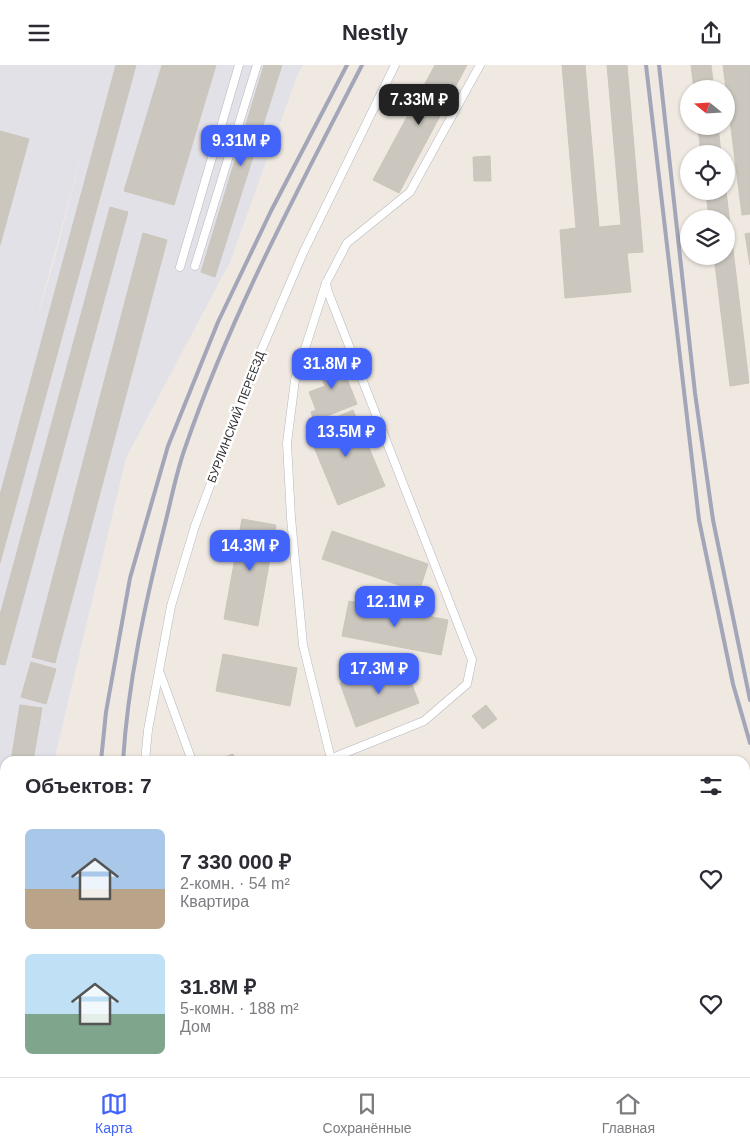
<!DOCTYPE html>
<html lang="ru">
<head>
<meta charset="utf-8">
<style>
  :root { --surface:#fff; --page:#f7f7f7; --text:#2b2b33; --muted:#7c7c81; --line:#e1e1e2; --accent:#4264fb }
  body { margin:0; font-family:Helvetica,sans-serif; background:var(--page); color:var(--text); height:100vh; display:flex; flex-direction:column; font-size:19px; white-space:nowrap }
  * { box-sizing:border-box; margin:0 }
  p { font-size:16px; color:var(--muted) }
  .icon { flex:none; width:28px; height:28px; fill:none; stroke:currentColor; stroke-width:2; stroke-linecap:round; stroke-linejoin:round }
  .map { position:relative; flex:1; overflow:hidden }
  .side { position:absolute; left:0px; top:691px; width:750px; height:321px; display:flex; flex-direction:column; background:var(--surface); border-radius:15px 15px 0 0; box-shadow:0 1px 4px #0004 }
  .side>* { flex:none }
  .needle { width:32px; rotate:288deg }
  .buttons { position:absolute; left:680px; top:15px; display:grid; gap:10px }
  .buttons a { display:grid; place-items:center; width:55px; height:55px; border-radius:50%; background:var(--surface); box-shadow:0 1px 4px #0004; font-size:25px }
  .price { position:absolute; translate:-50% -42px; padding:0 11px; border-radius:10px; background:var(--accent); color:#fff; font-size:16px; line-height:32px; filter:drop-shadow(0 1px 2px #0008) }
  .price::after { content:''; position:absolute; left:50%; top:30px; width:15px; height:11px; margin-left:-8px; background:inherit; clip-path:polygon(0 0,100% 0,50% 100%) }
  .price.current { background:#222; color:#fff }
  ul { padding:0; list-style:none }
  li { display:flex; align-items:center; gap:15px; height:125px; padding:0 25px }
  li span { display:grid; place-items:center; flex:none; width:140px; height:100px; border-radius:8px; color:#555 }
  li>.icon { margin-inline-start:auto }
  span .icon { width:60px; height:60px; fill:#fffc; stroke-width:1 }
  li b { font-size:21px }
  h2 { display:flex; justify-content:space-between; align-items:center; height:60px; padding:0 25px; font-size:21px }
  header { display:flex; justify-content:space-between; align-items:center; height:65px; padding:0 25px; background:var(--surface); font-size:22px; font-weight:600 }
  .dock { display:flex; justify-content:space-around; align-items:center; height:70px; border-top:1px solid var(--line); background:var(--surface); font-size:14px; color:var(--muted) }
  .dock a { display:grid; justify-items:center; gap:2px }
  .dock .current { color:var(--accent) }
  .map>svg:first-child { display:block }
  .industrial { fill:#e3e1e8; fill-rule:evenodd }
  .building { fill:#cbc7bf; stroke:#cbc5ba }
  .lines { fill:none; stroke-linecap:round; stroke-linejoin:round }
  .service-casing { stroke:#b4b7c1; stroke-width:9 }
  .service { stroke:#fff; stroke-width:8 }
  .rail { stroke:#a3a6b8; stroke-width:4 }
  .labels { text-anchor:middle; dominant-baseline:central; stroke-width:5; stroke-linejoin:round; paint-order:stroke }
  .street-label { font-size:12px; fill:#2e2e2e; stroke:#fff }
</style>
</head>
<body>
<header><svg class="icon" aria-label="menu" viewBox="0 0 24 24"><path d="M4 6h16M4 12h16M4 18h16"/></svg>Nestly<svg class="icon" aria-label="share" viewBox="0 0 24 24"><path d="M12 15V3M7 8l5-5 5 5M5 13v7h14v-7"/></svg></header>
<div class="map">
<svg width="750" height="1012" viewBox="0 0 750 1012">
  <rect width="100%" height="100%" fill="#efe9e1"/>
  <path class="industrial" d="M0 0H303L297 11 230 197 126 393 54 696H5V1008H72V1012H0ZM85 76 53 200 37 254V253Z"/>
  <g class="building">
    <path d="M116 0H136L0 498V430Z"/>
    <path d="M162 0H216L174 140 124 126Z"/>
    <path d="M264 0H282L215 212 201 207Z"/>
    <path d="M435 0H467L399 128 373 115Z"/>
    <path d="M562 0H585L599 162 621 160 607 0H627L643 187 627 188 631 227 565 233 560 165 576 163Z"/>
    <path d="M691 0H711L714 24H694Z"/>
    <path d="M723 0H750V149L742 150Z"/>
    <path d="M698 61H718L721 89H701Z"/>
    <path d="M0 66 29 74 0 180Z"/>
    <path d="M490 91 491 116H474L473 92Z"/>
    <path d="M706 126H726L749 318 730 321 714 191H726V154H709Z"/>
    <path d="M110 142 128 147 5 600 0 599V550Z"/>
    <path d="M143 168 167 175 55 598 32 592Z"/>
    <path d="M750 168V200L745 169Z"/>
    <path d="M338 291 357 339 314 356 311 347 316 345 309 327 325 321 316 300Z"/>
    <path d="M353 345 385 421 338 440 307 365Z"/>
    <path d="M242 454 276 460 258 561 224 554Z"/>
    <path d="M332 466 428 499 419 527 322 494Z"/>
    <path d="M349 536 448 555 441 590 342 571Z"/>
    <path d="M223 589 297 603 290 641 216 626Z"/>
    <path d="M31 597 56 604 46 639 21 632Z"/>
    <path d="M405 601 419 638 356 662 340 618 375 605 377 612Z"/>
    <path d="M20 640 42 643 33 696H11Z"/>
    <path d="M486 640 497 654 483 664 472 651Z"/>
    <path d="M233 689 236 696H220L219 694Z"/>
    <path d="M5 729V752L1 751Z"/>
    <path d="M0 765H5V797L0 770Z"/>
    <path d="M0 864 5 890V990L0 962Z"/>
    <path d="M8 1008H27L28 1012H9Z"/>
    <path d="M44 1008H62L63 1012H45Z"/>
    <path d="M305 1008H376L371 1012H310Z"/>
    <path d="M402 1008H419L424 1012H398Z"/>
    <path d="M486 1008H689L694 1012H491Z"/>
  </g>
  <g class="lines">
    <defs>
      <g id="service">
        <path d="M195 201 257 0"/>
        <path d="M180 202 239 0"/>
        <path d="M160 608 192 696"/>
        <path d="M331 694 303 580 291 453 287 378 295 315 326 218 347 178 410 127 480 0"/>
        <path d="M145 696 148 665 171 541 195 461 255 300 303 188 395 0"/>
        <path d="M325 696 424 656 467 619 472 595 328 227 326 218"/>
        <path d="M153 1008 154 1012"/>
        <path d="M438 1008 443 1012"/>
      </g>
    </defs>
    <use href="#service" class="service-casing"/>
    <use href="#service" class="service"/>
    <g class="rail">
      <path d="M646 0 699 455 733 619 750 678"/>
      <path d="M659 0 695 328 713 455 750 635"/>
      <path d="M101 696 106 647 130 513 168 381 218 257 271 146 347 0"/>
      <path d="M123 696C128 617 145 539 164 463 171 436 176 408 185 383 231 249 298 125 362 0"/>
      <path d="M108 1008 109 1012"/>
      <path d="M133 1008 134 1012"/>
    </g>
  </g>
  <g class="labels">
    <g class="street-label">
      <text transform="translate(236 352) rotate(-69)">БУРЛИНСКИЙ ПЕРЕЕЗД</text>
    </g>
  </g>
</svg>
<div class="buttons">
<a><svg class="needle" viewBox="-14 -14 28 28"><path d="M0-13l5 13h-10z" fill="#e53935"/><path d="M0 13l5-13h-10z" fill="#7c7c81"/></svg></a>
<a><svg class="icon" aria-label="locate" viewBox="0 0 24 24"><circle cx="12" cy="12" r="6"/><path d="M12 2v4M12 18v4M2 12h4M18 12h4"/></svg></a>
<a><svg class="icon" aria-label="layers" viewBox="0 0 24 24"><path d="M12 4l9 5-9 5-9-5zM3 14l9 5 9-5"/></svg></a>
</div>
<b class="price current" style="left:419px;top:61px">7.33M ₽</b>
<b class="price" style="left:241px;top:102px">9.31M ₽</b>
<b class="price" style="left:332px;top:325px">31.8M ₽</b>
<b class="price" style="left:346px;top:393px">13.5M ₽</b>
<b class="price" style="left:250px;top:507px">14.3M ₽</b>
<b class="price" style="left:395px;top:563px">12.1M ₽</b>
<b class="price" style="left:379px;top:630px">17.3M ₽</b>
<section class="side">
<h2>Объектов: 7<svg class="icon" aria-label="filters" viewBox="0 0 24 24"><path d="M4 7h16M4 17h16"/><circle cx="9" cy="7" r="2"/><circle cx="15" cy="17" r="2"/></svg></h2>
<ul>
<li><span style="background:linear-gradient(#a9c7e8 60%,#b9a48a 0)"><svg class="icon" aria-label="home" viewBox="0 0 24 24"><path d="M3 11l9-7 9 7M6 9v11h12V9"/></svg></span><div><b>7 330 000 ₽</b><p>2-комн. · 54 m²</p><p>Квартира</p></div><svg class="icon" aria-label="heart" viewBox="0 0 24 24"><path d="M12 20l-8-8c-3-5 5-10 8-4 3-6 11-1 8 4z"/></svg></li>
<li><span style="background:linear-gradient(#bfe0f5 60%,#7fa58c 0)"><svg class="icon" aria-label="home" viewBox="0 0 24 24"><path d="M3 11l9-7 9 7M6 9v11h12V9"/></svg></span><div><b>31.8M ₽</b><p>5-комн. · 188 m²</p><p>Дом</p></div><svg class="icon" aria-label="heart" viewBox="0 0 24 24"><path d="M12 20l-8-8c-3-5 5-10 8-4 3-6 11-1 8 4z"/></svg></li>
</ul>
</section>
</div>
<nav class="dock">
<a class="current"><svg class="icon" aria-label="map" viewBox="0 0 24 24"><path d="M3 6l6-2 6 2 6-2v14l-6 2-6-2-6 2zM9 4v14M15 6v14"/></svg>Карта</a>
<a><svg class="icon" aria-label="saved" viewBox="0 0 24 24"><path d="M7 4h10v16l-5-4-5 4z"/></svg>Сохранённые</a>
<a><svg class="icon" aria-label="home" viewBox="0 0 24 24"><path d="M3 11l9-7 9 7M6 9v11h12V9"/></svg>Главная</a>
</nav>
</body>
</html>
